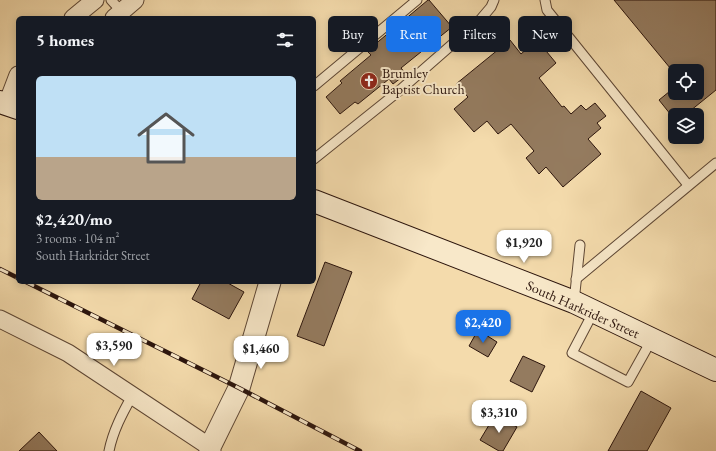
<!DOCTYPE html>
<html lang="en">
<head>
<meta charset="utf-8">
<style>
  :root { --surface:#171b24; --page:#242831; --text:#f1f3f6; --muted:#9ea1a6; --accent:#1a73e8 }
  body { margin:0; font-family:"EB Garamond",serif; background:var(--page); color:var(--text); height:100vh; display:flex; flex-direction:column; font-size:15px; white-space:nowrap }
  * { box-sizing:border-box; margin:0 }
  p { font-size:13px; color:var(--muted) }
  .icon { flex:none; width:22px; height:22px; fill:none; stroke:currentColor; stroke-width:2; stroke-linecap:round; stroke-linejoin:round }
  .map { position:relative; flex:1; overflow:hidden }
  .drawer { position:absolute; left:16px; top:16px; width:300px; height:268px; display:flex; flex-direction:column; background:var(--surface); border-radius:6px; box-shadow:0 2px 10px #0003 }
  .drawer>* { flex:none }
  .hud { position:absolute; left:328px; top:16px; width:328px; height:36px; display:flex; gap:8px }
  .tools { position:absolute; left:668px; top:64px; display:grid; gap:8px }
  .tools a { display:grid; place-items:center; width:36px; height:36px; border-radius:6px; background:var(--surface); box-shadow:0 2px 10px #0003; font-size:20px }
  .price { position:absolute; translate:-50% -34px; padding:0 9px; border-radius:8px; background:#fff; color:#222; font-size:13px; line-height:26px; filter:drop-shadow(0 1px 2px #0008) }
  .price::after { content:''; position:absolute; left:50%; top:24px; width:12px; height:9px; margin-left:-6px; background:inherit; clip-path:polygon(0 0,100% 0,50% 100%) }
  .price.selected { background:var(--accent); color:#fff }
  ul { padding:0; list-style:none }
  li { display:grid; align-content:center; gap:8px; height:212px; padding:0 20px }
  li span { display:grid; place-items:center; height:124px; border-radius:6px; color:#555 }
  li>.icon { margin-inline-start:auto }
  span .icon { width:72px; height:72px; fill:#fffc; stroke-width:1 }
  li b { font-size:17px }
  h2 { display:flex; justify-content:space-between; align-items:center; height:48px; padding:0 20px; font-size:17px }
  .tag { padding:0 14px; border-radius:6px; background:var(--surface); box-shadow:0 2px 10px #0003; font-size:14px; line-height:36px }
  .tag.selected { background:var(--accent); color:#fff }
  .map>svg:first-child { display:block }
  .building { fill:#947b5f; stroke:#2b140c }
  .lines { fill:none; stroke-linecap:round; stroke-linejoin:round }
  .service-casing { stroke:#5d4634; stroke-width:11 }
  .minor-casing { stroke:#5d4634; stroke-width:19 }
  .tertiary-casing { stroke:#5d4634; stroke-width:23 }
  .secondary-casing { stroke:#2b140c; stroke-width:24 }
  .service { stroke:#f8e8c9; stroke-width:9 }
  .minor { stroke:#f8e8c9; stroke-width:17 }
  .tertiary { stroke:#f8e8c9; stroke-width:21 }
  .secondary { stroke:#f8e8c9; stroke-width:22 }
  .rail-casing { stroke:#2b140c; stroke-width:4.5 }
  .rail { stroke:#f8e8c9; stroke-width:3; stroke-dasharray:9; stroke-linecap:butt }
  .labels { text-anchor:middle; dominant-baseline:central; stroke-width:4; stroke-linejoin:round; paint-order:stroke }
  .poi-label { font-size:14px; fill:#2b140c; stroke:#f8e8c9; text-anchor:start }
  .street-label { font-size:14px; fill:#2b140c; stroke:#f8e8c9 }
</style>
</head>
<body>
<div class="map">
<svg width="716" height="451" viewBox="0 0 716 451">
  <rect width="100%" height="100%" fill="#f4dbac"/>
  <filter id="stains"><feTurbulence type="fractalNoise" baseFrequency=".005" numOctaves="4"/><feColorMatrix values="0 0 0 0 .2 0 0 0 0 .09 0 0 0 0 .02 0 0 0 .5 -.17"/></filter>
  <radialGradient id="worn" r=".72"><stop offset=".6" stop-color="#630" stop-opacity="0"/><stop offset="1" stop-color="#630" stop-opacity=".3"/></radialGradient>
  <g class="building">
    <path d="M428 0H429L452 27 401 68 406 74 393 84 389 79 358 104 355 102 340 114 326 97 342 83 340 81 371 55 367 51Z"/>
    <path d="M614 0H716V90L685 115H671L659 100 675 87V93H697V71H675V74Z"/>
    <path d="M510 40 521 54 537 40 556 63 539 78 562 107 564 106 571 114 581 105 586 110 595 103 606 116 597 123 601 128 588 139 601 154 563 187 546 167 539 174 526 158 534 151 511 124 498 134 487 121 474 132 454 109 468 97 456 84Z"/>
    <path d="M325 262 352 272 324 346 297 336Z"/>
    <path d="M201 282H226L244 292 229 319 192 299Z"/>
    <path d="M478 330 497 342 488 357 469 346Z"/>
    <path d="M523 356 545 366 532 392 510 381Z"/>
    <path d="M641 391 671 408 647 451H608Z"/>
    <path d="M495 415 517 427 503 451H499L480 440Z"/>
    <path d="M39 432 57 451H19Z"/>
  </g>
  <g class="lines">
    <defs>
      <g id="service">
        <path d="M111 0 122 12"/>
        <path d="M545 0 547 10 688 185"/>
        <path d="M314 86 417 0"/>
        <path d="M314 159 399 91 480 20 491 7 494 0"/>
        <path d="M576 279 716 163"/>
        <path d="M574 302 580 245"/>
        <path d="M594 311 572 353 628 382 652 339"/>
        <path d="M109 451C113 431 122 414 132 396"/>
      </g>
      <g id="minor">
        <path d="M73 18 95 0"/>
        <path d="M114 18 135 0"/>
        <path d="M7 104 18 75"/>
        <path d="M0 319 68 353 210 447"/>
      </g>
      <path id="tertiary" d="M210 451V447L239 388 270 282"/>
      <g id="secondary">
        <path d="M0 102 18 108"/>
        <path d="M314 201 574 302 716 370"/>
      </g>
    </defs>
    <use href="#service" class="service-casing"/>
    <use href="#minor" class="minor-casing"/>
    <use href="#tertiary" class="tertiary-casing"/>
    <use href="#secondary" class="secondary-casing"/>
    <use href="#service" class="service"/>
    <use href="#minor" class="minor"/>
    <use href="#tertiary" class="tertiary"/>
    <use href="#secondary" class="secondary"/>
    <defs>
      <g id="rail">
        <path d="M0 269 18 278"/>
        <path d="M26 282 239 388 360 451"/>
      </g>
    </defs>
    <use href="#rail" class="rail-casing"/>
    <use href="#rail" class="rail"/>
  </g>
  <defs>
    <symbol id="church-disc" viewBox="-11 -11 22 22"><circle r="9.5" fill="#8f2418" stroke="#f8e8c9"/><path d="M-1.2-6h2.4v3.5h3.3v2.4h-3.3V6h-2.4V-.1h-3.3v-2.4h3.3Z" fill="#fff"/></symbol>
  </defs>
  <g fill-rule="evenodd">
    <use href="#church-disc" x="359" y="71" width="20" height="20"/>
  </g>
  <g class="labels">
    <g class="poi-label">
      <text x="382" y="73">Brumley<tspan x="382" dy="16">Baptist Church</tspan></text>
    </g>
    <g class="street-label">
      <text transform="translate(583 309) rotate(24)">South Harkrider Street</text>
    </g>
  </g>
  <rect width="100%" height="100%" filter="url(#stains)"/>
  <rect width="100%" height="100%" fill="url(#worn)"/>
</svg>
<div class="tools">
<a><svg class="icon" aria-label="locate" viewBox="0 0 24 24"><circle cx="12" cy="12" r="6"/><path d="M12 2v4M12 18v4M2 12h4M18 12h4"/></svg></a>
<a><svg class="icon" aria-label="layers" viewBox="0 0 24 24"><path d="M12 4l9 5-9 5-9-5zM3 14l9 5 9-5"/></svg></a>
</div>
<b class="price" style="left:524px;top:264px">$1,920</b>
<b class="price selected" style="left:483px;top:344px">$2,420</b>
<b class="price" style="left:114px;top:367px">$3,590</b>
<b class="price" style="left:261px;top:370px">$1,460</b>
<b class="price" style="left:499px;top:434px">$3,310</b>
<div class="hud">
<a class="tag">Buy</a>
<a class="tag selected">Rent</a>
<a class="tag">Filters</a>
<a class="tag">New</a>
</div>
<section class="drawer">
<h2>5 homes<svg class="icon" aria-label="filters" viewBox="0 0 24 24"><path d="M4 7h16M4 17h16"/><circle cx="9" cy="7" r="2"/><circle cx="15" cy="17" r="2"/></svg></h2>
<ul>
<li><span style="background:linear-gradient(#bfe0f5 65%,#b9a48a 0)"><svg class="icon" aria-label="home" viewBox="0 0 24 24"><path d="M3 11l9-7 9 7M6 9v11h12V9"/></svg></span><div><b>$2,420/mo</b><p>3 rooms · 104 m²</p><p>South Harkrider Street</p></div></li>
</ul>
</section>
</div>
</body>
</html>
